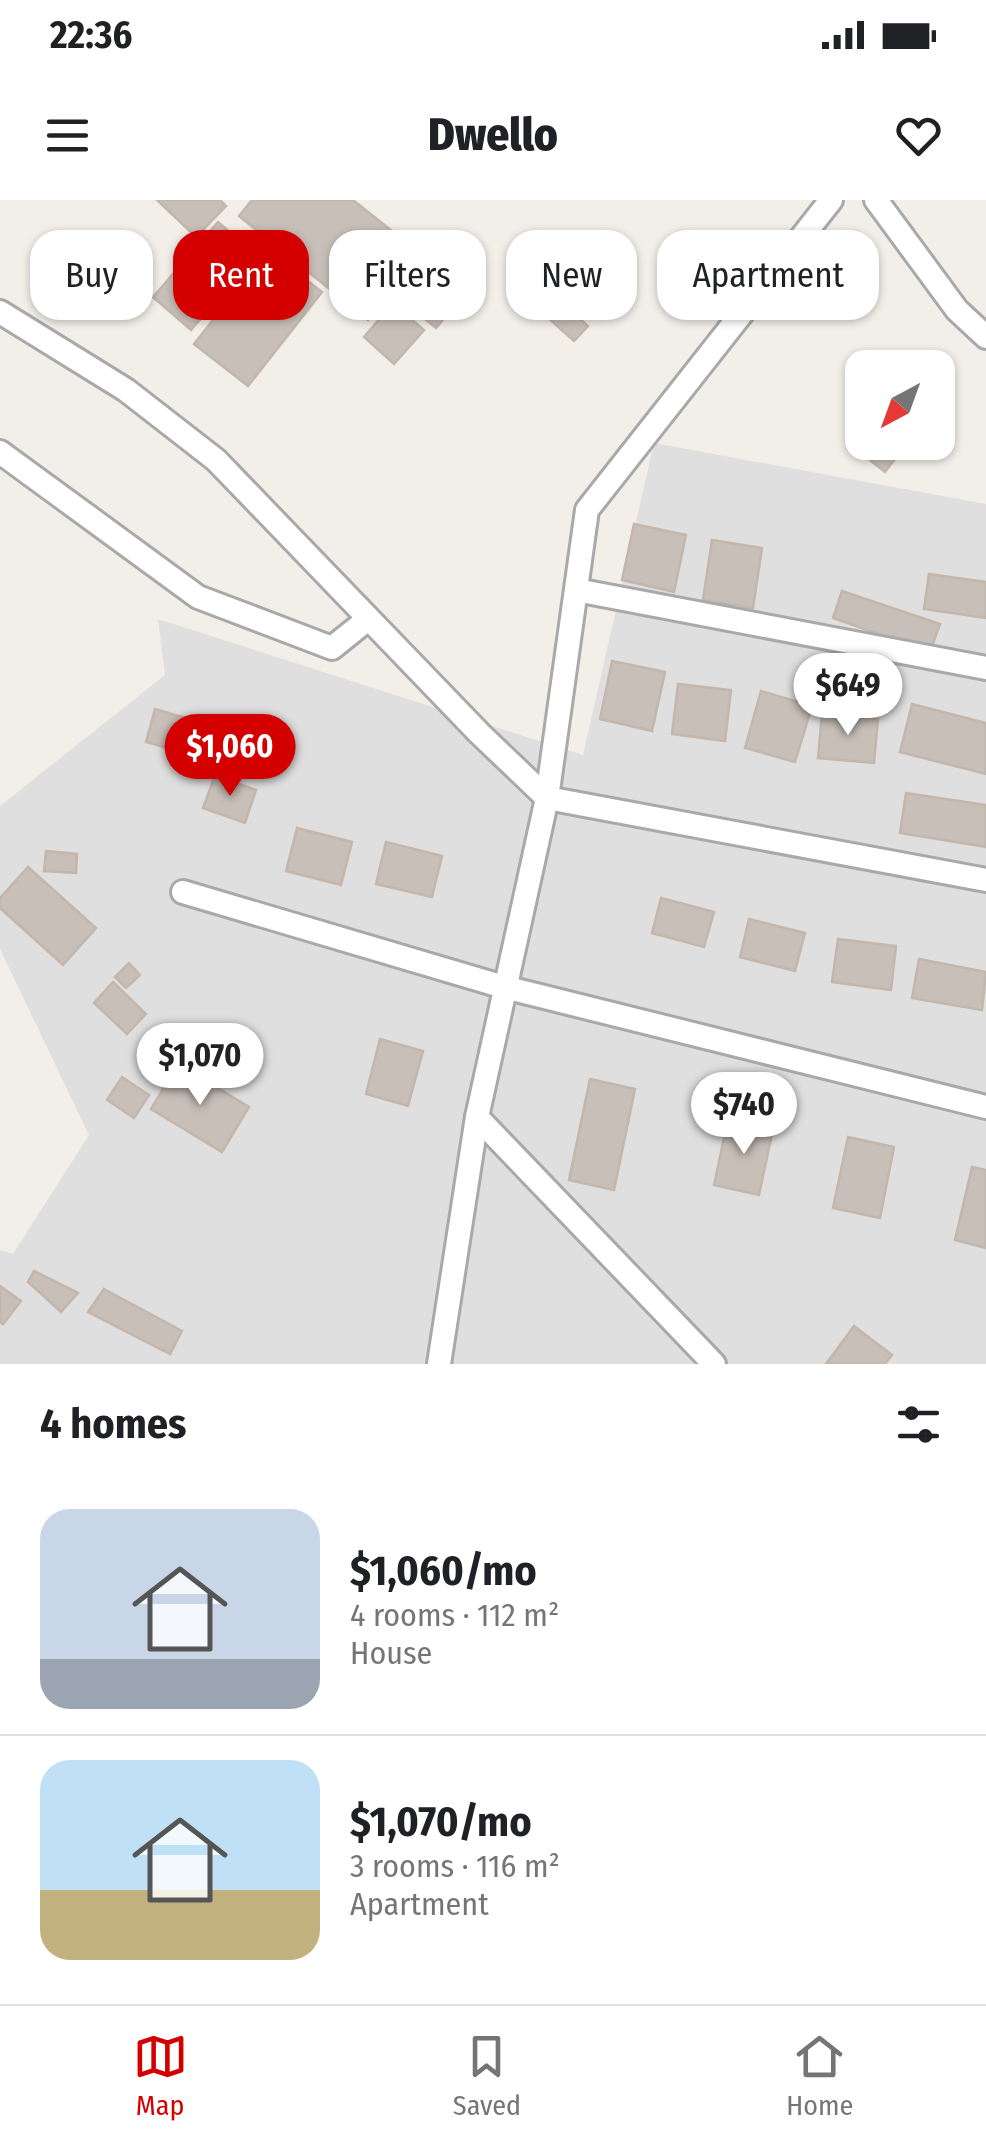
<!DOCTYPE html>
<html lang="en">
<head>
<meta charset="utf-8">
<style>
  :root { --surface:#fff; --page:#f2f2f2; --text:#202124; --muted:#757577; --line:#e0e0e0; --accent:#d40000 }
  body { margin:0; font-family:"Fira Sans Condensed",sans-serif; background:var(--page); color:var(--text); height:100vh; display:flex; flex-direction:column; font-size:38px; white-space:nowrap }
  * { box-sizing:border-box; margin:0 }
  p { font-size:32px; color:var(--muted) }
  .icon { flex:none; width:55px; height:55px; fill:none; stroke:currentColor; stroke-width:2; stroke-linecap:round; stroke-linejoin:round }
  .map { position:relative; height:1164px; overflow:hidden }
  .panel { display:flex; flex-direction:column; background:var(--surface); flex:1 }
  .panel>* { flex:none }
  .guide { position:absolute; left:30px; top:30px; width:928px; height:90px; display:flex; gap:20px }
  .needle { width:65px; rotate:221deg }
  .fabs { position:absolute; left:845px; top:150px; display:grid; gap:20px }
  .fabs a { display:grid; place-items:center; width:110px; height:110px; border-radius:20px; background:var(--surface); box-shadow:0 2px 8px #0004; font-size:50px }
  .price { position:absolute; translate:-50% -85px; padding:0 22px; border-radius:35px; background:#fff; color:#222; font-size:32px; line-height:65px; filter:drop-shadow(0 2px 5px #0008) }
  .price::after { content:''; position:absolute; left:50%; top:60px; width:30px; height:22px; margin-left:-15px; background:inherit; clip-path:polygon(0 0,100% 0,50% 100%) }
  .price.on { background:var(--accent); color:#fff }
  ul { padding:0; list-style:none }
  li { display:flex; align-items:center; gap:30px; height:250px; padding:0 40px }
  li+li { border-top:2px solid var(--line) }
  li span { display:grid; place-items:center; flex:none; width:280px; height:200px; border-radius:30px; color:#555 }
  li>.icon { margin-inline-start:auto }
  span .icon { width:120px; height:120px; fill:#fffc; stroke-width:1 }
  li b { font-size:42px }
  h2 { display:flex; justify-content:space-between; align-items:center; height:120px; padding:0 40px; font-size:42px }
  .tag { padding:0 35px; border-radius:30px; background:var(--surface); box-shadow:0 2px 8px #0004; font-size:35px; line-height:90px }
  .tag.on { background:var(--accent); color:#fff }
  .status { display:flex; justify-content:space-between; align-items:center; height:70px; padding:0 50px; background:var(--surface); direction:ltr }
  .status svg { height:28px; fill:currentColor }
  header { display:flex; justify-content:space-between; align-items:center; height:130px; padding:0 40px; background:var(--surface); font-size:45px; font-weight:800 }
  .tab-bar { display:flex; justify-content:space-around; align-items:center; height:140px; border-top:2px solid var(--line); background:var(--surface); font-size:28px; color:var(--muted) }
  .tab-bar a { display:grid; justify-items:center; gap:5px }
  .tab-bar .on { color:var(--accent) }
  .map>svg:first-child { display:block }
  .residential { fill:#e0dfdf }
  .building { fill:#c7bfb8; stroke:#c4b6ab; stroke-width:2.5 }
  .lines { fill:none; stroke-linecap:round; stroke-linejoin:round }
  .minor-casing { stroke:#a9a9a9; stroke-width:28 }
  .minor { stroke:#fff; stroke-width:22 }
</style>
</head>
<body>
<div class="status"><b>22:36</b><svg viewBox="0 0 49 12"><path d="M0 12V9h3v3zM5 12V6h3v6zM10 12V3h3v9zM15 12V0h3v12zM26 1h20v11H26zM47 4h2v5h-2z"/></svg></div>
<header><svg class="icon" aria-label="menu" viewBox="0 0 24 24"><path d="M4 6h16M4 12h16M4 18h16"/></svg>Dwello<svg class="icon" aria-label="heart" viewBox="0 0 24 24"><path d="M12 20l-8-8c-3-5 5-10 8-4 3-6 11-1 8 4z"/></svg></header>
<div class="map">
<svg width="986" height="1164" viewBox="0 0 986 1164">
  <rect width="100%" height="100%" fill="#f2efe9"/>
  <path class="residential" d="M654 243 986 304V1164H0V1050L13 1054 89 935 0 749V606L165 475 158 419 583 555Z"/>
  <g class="building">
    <path d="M157 0H220L226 6 196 37Z"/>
    <path d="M252 0H353L421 54 368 120 239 16Z"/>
    <path d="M218 22 256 55 191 130 153 97Z"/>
    <path d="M268 50 322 92 248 186 194 144Z"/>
    <path d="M430 67 463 96 436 128 402 100Z"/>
    <path d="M533 77 588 126 574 141 519 92Z"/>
    <path d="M393 103 424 130 394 164 364 137Z"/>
    <path d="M862 241V242H908L885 272 856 249Z"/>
    <path d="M634 324 686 335 674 392 622 380Z"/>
    <path d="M712 340 762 348 753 408 703 400Z"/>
    <path d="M929 374 986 382V418L924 409Z"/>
    <path d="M842 391 940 424 930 452 833 418Z"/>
    <path d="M612 461 665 472 652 531 600 519Z"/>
    <path d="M678 484 731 490 725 541 672 534Z"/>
    <path d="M761 491 812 506 795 562 745 548Z"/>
    <path d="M912 504 986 523V574L900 552Z"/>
    <path d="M155 509 227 530 218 563 146 542Z"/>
    <path d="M822 514 878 519 874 563 818 558Z"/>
    <path d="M215 575 256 590 245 623 203 608Z"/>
    <path d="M906 593 986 605V647L900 633Z"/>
    <path d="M297 628 352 642 341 685 286 671Z"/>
    <path d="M386 642 442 656 432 697 376 684Z"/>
    <path d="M46 651 77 654 76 673 44 671Z"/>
    <path d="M28 667 96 728 63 765 0 708V698Z"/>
    <path d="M661 698 714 712 704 747 652 733Z"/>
    <path d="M749 719 805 733 795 771 740 757Z"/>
    <path d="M838 739 896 746 891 790 832 782Z"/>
    <path d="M919 759 986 772 982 810 912 798Z"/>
    <path d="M129 763 140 775 126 788 115 777Z"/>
    <path d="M113 782 146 814 127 834 94 803Z"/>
    <path d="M380 839 423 851 408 906 366 894Z"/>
    <path d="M178 864 249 907 222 952 151 909Z"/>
    <path d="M122 877 149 895 134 918 107 900Z"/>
    <path d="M590 879 635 889 614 990 569 980Z"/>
    <path d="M728 919 773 929 759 995 714 985Z"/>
    <path d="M848 937 894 947 880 1018 833 1008Z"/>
    <path d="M972 967 986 970V1048L955 1040Z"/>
    <path d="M34 1071 78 1093 61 1112 28 1082Z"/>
    <path d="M0 1086 21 1101 3 1124 0 1122Z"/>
    <path d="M104 1089 182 1131 170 1154 88 1112Z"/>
    <path d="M854 1126 892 1155 885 1164H826Z"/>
  </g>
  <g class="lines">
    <defs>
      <g id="minor">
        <path d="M876 0 957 110 986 137"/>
        <path d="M0 112 126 190 216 260 480 534 547 598 986 680"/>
        <path d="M0 252 198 397 332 448 368 419"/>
        <path d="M576 390 986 468"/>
        <path d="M183 692 504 787 986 907"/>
        <path d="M477 917 714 1164"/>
        <path d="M439 1164 477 917 547 598 587 310 831 0"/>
      </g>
    </defs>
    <use href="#minor" class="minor-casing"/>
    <use href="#minor" class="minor"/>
  </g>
</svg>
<div class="fabs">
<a><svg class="needle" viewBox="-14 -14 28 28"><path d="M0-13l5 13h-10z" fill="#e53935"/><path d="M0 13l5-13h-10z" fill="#757577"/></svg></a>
</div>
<b class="price" style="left:848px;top:538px">$649</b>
<b class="price on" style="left:230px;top:599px">$1,060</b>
<b class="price" style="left:200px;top:908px">$1,070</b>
<b class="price" style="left:744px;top:957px">$740</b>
<div class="guide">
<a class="tag">Buy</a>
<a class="tag on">Rent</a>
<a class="tag">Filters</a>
<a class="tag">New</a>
<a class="tag">Apartment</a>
</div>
</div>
<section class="panel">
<h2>4 homes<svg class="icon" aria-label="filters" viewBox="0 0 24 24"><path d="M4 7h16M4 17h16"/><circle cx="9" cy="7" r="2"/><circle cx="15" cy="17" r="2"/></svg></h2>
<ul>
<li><span style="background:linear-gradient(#c9d6e8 75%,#9aa5b1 0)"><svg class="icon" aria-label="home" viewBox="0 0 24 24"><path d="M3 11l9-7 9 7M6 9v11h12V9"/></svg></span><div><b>$1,060/mo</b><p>4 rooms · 112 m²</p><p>House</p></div></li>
<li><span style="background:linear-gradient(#bfe0f5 65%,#c2b280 0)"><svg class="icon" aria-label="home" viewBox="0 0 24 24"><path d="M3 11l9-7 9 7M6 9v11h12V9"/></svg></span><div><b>$1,070/mo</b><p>3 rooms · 116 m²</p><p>Apartment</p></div></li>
</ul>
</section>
<nav class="tab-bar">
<a class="on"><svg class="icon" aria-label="map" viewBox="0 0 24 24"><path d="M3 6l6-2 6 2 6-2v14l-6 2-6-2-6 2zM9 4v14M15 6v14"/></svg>Map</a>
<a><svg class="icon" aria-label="saved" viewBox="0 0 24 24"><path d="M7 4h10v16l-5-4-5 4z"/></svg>Saved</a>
<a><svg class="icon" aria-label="home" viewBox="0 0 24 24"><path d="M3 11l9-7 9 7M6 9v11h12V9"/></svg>Home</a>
</nav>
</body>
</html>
